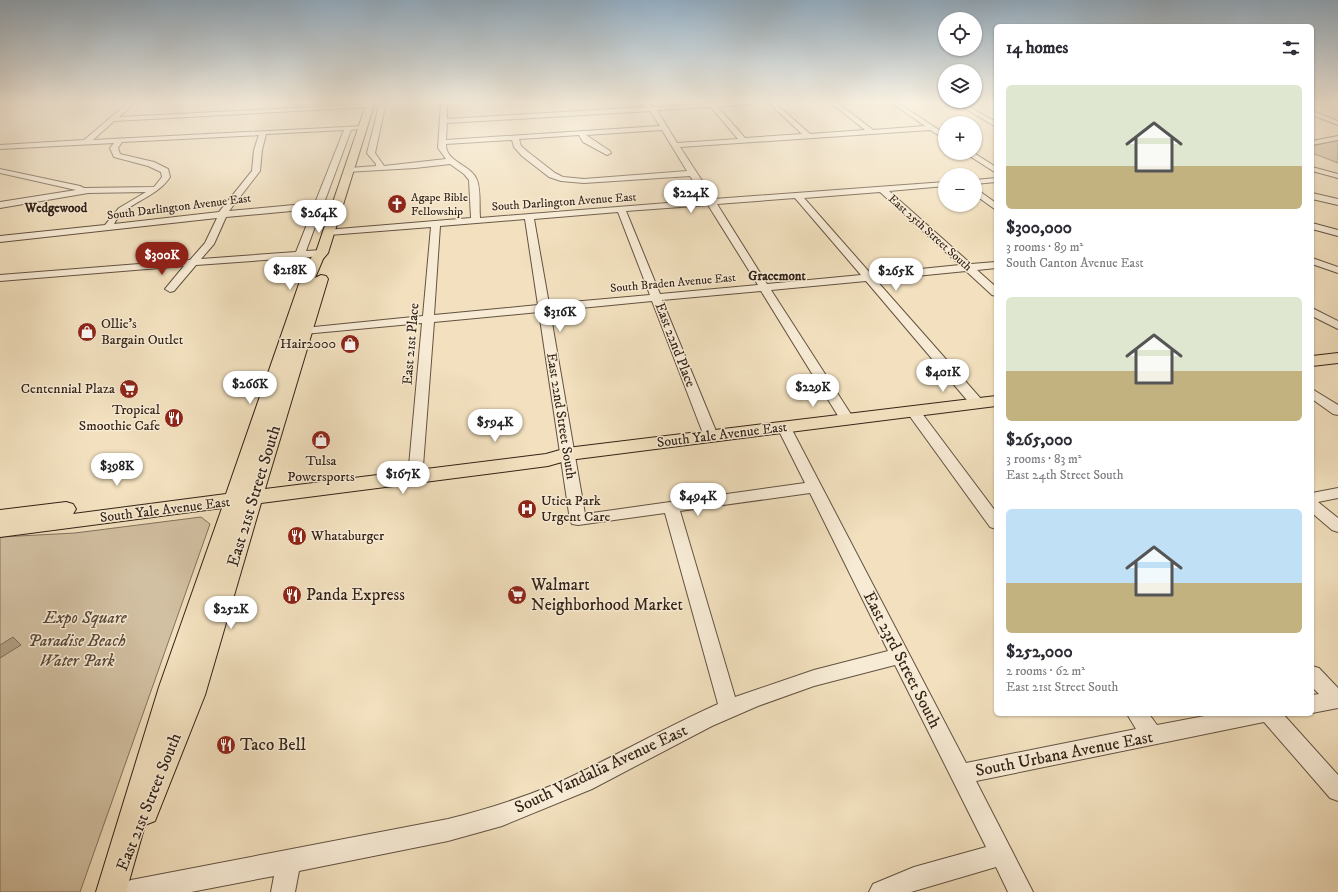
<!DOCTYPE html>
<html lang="en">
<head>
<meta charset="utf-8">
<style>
  :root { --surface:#fff; --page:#f7f7f7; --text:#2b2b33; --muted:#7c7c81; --accent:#8f2418 }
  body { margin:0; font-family:"IM FELL DW Pica",serif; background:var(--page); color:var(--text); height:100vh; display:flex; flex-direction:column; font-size:15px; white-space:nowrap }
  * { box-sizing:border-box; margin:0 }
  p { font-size:13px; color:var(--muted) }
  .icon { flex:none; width:22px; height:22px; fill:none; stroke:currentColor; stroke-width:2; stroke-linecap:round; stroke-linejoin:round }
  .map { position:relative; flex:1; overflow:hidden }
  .panel { position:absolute; left:994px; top:24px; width:320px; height:692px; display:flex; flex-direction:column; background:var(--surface); border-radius:6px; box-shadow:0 1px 3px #0004 }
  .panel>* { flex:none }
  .fabs { position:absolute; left:938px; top:12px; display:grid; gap:8px }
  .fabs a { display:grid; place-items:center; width:44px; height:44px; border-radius:50%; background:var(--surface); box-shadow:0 1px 3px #0004; font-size:20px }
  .price { position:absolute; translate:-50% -34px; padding:0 9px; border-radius:14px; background:#fff; color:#222; font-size:13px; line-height:26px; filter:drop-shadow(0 1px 2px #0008) }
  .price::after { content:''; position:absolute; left:50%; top:24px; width:12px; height:9px; margin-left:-6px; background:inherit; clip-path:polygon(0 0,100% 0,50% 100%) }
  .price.selected { background:var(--accent); color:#fff }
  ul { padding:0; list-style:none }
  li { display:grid; align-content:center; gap:8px; height:212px; padding:0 12px }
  li span { display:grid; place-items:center; height:124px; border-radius:6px; color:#555 }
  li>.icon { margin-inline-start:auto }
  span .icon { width:72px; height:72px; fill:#fffc; stroke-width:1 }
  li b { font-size:17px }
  h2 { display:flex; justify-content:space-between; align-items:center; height:48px; padding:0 12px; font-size:17px }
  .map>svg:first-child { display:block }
  .green { fill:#d2c0a2; stroke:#82725c }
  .water { fill:#b1a085; stroke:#7f6e59 }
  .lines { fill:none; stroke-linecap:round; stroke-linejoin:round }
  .minor-casing { stroke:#635241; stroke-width:2 }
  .major-casing { stroke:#332317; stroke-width:2 }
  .minor { fill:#f7ebd5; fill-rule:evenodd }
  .major { fill:#f2e0be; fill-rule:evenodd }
  .labels { text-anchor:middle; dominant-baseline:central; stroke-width:3; stroke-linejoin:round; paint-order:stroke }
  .far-poi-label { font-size:12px; fill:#332317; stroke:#f7ebd5; text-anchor:start }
  .far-street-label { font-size:12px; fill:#332317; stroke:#f7ebd5 }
  .far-neighbourhood-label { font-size:13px; font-weight:bold; fill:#332317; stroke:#f7ebd5 }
  .poi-label { font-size:14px; fill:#332317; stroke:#f7ebd5; text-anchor:start }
  .street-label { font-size:14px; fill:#332317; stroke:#f7ebd5 }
  .near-street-label { font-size:17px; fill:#332317; stroke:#f7ebd5 }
  .near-poi-label { font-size:17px; fill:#332317; stroke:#f7ebd5; text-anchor:start }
  .near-park-label { font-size:17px; font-style:italic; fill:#5b4a3a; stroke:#f7ebd5 }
</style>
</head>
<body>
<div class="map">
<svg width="1338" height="892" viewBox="0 0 1338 892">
  <rect width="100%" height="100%" fill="#f2e0be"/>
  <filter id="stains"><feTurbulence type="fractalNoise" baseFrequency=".005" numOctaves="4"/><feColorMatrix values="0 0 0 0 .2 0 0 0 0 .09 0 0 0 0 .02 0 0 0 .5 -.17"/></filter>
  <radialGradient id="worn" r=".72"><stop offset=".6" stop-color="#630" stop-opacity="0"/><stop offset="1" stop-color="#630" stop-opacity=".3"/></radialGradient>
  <g class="green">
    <path d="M1338 140V163L1312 153V146Z"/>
    <path d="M201 517 210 524 80 892H0V537L75 533Z"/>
  </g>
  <path class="water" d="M13 637 21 645 0 658V645Z"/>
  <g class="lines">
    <defs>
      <g id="minor">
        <path d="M129 102H135L119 117 372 104 373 105 370 107 114 121 93 140 365 126V128L351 130 324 203 338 201 342 204 338 207 322 208 306 251 322 250 327 253 325 255 303 258 296 277 291 280 286 277 293 258 196 265 174 291 170 292 165 289 184 266 0 281V275L190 260 205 243 217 218 0 242V236L105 225 119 208 146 192 88 193 0 208V202L76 190 0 173V169L80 186 84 188 154 187 162 177 161 172 148 166 114 157 110 148 114 143 0 149V145L84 140ZM344 130 315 203 229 211 260 171 262 150 266 134ZM259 135 254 150 252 171 219 212 114 224C125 202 156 199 170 177L168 169 154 162 120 154 118 148 122 142ZM313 209 296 252 201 259 214 244 226 217Z"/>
        <path d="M380 102H386L375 153 384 166 446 159 438 148 441 102H447V119L646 107 639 102H646L654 107 737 102H774L810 134 865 130 830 102H837L873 130 925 126 890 102H897L945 134V139L930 130 680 147 714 199 945 182V186L889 191 971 264 996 262V268L977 270 996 287V296L992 295 966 271 876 280 982 400 984 403 982 406H972L866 281 771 290 854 419 852 422H842L840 419 761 291 662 300 718 436 716 439H706L704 436 652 301 550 311 585 514 805 483 777 427 779 424H789L966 763 1136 729 1127 714H1149L1157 725 1215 714H1283L1338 775V801L1330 798 1264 722 976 781 1033 892H1008L996 867 911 892H869L873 884 914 867 986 847 895 665 814 686 758 706 712 726 592 789 502 826 448 841 299 871 295 892H271L274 876 191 892H119L123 884 131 880 448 819C484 810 519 799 553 785 609 760 662 729 718 704L665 513 578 525 572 524 570 520 539 312 434 322 423 466 421 469H411L409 466 422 323 304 334 298 331 304 328 423 316 431 227 329 235 326 234V230L471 218 469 180 464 174 450 164 415 168 346 172V168H349L376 166V164L367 153ZM768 102 802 134 745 138 718 107ZM711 107 738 139 677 143 657 110ZM650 111 660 126 446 140 447 123ZM662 130 687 171 584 179 563 177 555 173 528 152 521 146 519 139 579 135 583 142 607 155 611 153 610 151 586 135ZM512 140 514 147 522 156 549 177 561 181 584 183 690 176 705 200 480 218C479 206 481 191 477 180 472 165 445 162 446 144ZM880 192 960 265 871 274 804 198ZM795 198 861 275 767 284 717 204ZM708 205 758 285 660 294 626 211ZM618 212 650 295 549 304 534 219ZM525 219 538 305 434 315 440 226ZM810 493 888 651 814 670 735 697 680 511Z"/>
        <path d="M954 102H961L996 122V127Z"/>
        <path d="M1312 111 1338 121V125L1312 115Z"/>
        <path d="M1338 136V140L1312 145V141Z"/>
        <path d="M965 153H974L996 167V173Z"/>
        <path d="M1312 167 1338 174V178L1312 171Z"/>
        <path d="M996 178V182L975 184V180Z"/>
        <path d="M975 188 996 203V210L975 195Z"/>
        <path d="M1312 193 1338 199V205L1312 199Z"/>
        <path d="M1312 223 1338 230V236L1312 229Z"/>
        <path d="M1312 258 1338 267V273L1312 264Z"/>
        <path d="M1312 308 1338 321V329L1312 316Z"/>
        <path d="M1312 389 1338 405V415L1333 414 1312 399Z"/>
        <path d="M913 407 918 408 996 512V529L990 527 906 411 908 408Z"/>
        <path d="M1338 488V498L1318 502 1338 518V532L1332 530 1312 513V493Z"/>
        <path d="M1312 666 1319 668 1338 688V708L1312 713V695L1319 694 1312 687Z"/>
      </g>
      <g id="major">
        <path d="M367 102H375L328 253 323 259 315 278 321 275 326 276 328 279 265 489 546 454 567 448 996 396V406L569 460 548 466 261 503 205 695 155 821 145 825 126 892H96L159 687 222 508 0 537V510L66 502 73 504 76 509 73 514 226 494 300 281 311 258 316 252Z"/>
        <path d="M1338 353V363L1312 366V356Z"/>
      </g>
    </defs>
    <use href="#minor" class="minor-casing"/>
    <use href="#major" class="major-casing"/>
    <use href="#minor" class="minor"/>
    <use href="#major" class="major"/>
  </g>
  <linearGradient id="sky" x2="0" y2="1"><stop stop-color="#92acc0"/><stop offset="0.45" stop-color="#f9f1e2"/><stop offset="1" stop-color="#f9f1e2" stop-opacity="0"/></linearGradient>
  <rect width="1338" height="227" fill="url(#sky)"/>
  <defs>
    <symbol id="church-disc" viewBox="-11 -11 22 22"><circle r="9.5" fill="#8f2418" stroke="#f7ebd5"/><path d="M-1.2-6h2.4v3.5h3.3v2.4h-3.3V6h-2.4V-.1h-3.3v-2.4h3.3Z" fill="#fff"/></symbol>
    <symbol id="shop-disc" viewBox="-11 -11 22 22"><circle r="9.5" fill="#8f2418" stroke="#f7ebd5"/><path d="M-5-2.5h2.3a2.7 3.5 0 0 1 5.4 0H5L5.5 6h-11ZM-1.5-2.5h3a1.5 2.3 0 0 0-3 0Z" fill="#fff"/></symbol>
    <symbol id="supermarket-disc" viewBox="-11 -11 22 22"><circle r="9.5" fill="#8f2418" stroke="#f7ebd5"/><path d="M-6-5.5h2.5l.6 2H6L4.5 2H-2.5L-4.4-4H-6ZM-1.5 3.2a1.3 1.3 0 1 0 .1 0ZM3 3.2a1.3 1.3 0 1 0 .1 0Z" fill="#fff"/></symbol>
    <symbol id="restaurant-disc" viewBox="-11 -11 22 22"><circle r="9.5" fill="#8f2418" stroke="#f7ebd5"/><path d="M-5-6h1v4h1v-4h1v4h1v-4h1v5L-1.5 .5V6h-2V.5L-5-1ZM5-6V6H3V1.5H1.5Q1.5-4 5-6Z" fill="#fff"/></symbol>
    <symbol id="hospital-disc" viewBox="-11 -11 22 22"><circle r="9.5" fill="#8f2418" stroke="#f7ebd5"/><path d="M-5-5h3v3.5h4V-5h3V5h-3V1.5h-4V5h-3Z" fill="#fff"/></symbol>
  </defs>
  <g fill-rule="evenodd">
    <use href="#church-disc" x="386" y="193" width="22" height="22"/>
    <use href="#shop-disc" x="76" y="321" width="22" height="22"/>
    <use href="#shop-disc" x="339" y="333" width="22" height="22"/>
    <use href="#supermarket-disc" x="118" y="378" width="22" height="22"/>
    <use href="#restaurant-disc" x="163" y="407" width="22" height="22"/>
    <use href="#shop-disc" x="310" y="429" width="22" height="22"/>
    <use href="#hospital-disc" x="516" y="498" width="22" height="22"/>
    <use href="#restaurant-disc" x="286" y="525" width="22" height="22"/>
    <use href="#restaurant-disc" x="281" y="584" width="22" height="22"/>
    <use href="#supermarket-disc" x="506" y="584" width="22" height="22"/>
    <use href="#restaurant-disc" x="215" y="734" width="22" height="22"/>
  </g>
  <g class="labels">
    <g class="far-poi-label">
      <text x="411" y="197">Agape Bible<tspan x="411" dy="14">Fellowship</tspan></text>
    </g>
    <g class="far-street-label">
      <text transform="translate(564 202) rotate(-4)">South Darlington Avenue East</text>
      <text transform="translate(179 207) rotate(-7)">South Darlington Avenue East</text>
      <text transform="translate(930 233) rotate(42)">East 25th Street South</text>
      <text transform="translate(673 283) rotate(-5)">South Braden Avenue East</text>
    </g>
    <g class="far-neighbourhood-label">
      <text x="56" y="208">Wedgewood</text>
      <text x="777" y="276">Gracemont</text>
    </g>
    <g class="poi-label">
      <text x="101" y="324">Ollie's<tspan x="101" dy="16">Bargain Outlet</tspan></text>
      <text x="336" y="344" text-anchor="end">Hair2000</text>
      <text x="115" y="389" text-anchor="end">Centennial Plaza</text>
      <text x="160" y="410" text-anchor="end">Tropical<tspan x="160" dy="16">Smoothie Cafe</tspan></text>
      <text x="321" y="461" text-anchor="middle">Tulsa<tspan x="321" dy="16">Powersports</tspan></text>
      <text x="541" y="501">Utica Park<tspan x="541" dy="16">Urgent Care</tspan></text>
      <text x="311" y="536">Whataburger</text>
    </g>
    <g class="street-label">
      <text transform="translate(411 344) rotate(-85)">East 21st Place</text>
      <text transform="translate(675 345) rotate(69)">East 22nd Place</text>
      <text transform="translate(561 416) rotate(81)">East 22nd Street South</text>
      <text transform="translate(722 435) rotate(-7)">South Yale Avenue East</text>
      <text transform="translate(165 510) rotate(-7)">South Yale Avenue East</text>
    </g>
    <g class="near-street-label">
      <text transform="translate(254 496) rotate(-73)">East 21st Street South</text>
      <text transform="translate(902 660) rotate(63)">East 23rd Street South</text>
      <text transform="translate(1064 754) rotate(-11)">South Urbana Avenue East</text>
      <text transform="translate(601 769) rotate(-25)">South Vandalia Avenue East</text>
      <text transform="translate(149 802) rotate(-68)">East 21st Street South</text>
    </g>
    <g class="near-poi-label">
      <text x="531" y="585">Walmart<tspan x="531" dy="20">Neighborhood Market</tspan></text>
      <text x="306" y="595">Panda Express</text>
      <text x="240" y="745">Taco Bell</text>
    </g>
    <g class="near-park-label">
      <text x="85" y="618">Expo Square</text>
      <text x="77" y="641">Paradise Beach<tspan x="77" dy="20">Water Park</tspan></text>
    </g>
  </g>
  <rect width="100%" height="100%" filter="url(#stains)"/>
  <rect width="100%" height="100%" fill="url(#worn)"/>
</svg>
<div class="fabs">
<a><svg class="icon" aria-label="locate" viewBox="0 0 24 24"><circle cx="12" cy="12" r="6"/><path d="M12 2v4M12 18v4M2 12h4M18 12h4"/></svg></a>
<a><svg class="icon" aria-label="layers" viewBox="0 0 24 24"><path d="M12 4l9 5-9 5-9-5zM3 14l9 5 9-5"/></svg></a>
<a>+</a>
<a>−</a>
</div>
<b class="price" style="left:691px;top:214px">$224K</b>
<b class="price" style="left:319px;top:234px">$264K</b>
<b class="price selected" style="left:162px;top:276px">$300K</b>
<b class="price" style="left:290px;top:291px">$218K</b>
<b class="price" style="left:896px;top:292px">$265K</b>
<b class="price" style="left:560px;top:333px">$316K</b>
<b class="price" style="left:943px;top:393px">$401K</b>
<b class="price" style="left:250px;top:405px">$266K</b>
<b class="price" style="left:813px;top:408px">$229K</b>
<b class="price" style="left:495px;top:443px">$594K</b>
<b class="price" style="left:117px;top:487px">$398K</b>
<b class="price" style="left:403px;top:495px">$167K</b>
<b class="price" style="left:698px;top:517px">$494K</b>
<b class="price" style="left:231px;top:630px">$252K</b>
<section class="panel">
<h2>14 homes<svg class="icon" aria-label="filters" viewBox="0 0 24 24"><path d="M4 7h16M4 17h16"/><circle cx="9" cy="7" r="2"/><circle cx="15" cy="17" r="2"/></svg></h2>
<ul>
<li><span style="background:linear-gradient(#dfe7d0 65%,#c2b280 0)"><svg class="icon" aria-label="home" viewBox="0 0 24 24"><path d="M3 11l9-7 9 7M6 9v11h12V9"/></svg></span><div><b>$300,000</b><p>3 rooms · 89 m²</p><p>South Canton Avenue East</p></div></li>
<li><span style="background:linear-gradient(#dfe7d0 60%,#c2b280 0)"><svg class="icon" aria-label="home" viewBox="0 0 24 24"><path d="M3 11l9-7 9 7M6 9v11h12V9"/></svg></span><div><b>$265,000</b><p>3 rooms · 83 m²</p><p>East 24th Street South</p></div></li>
<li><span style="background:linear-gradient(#bfe0f5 60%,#c2b280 0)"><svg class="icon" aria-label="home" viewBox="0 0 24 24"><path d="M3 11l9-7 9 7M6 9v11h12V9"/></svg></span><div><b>$252,000</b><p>2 rooms · 62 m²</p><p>East 21st Street South</p></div></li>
</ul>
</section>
</div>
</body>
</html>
